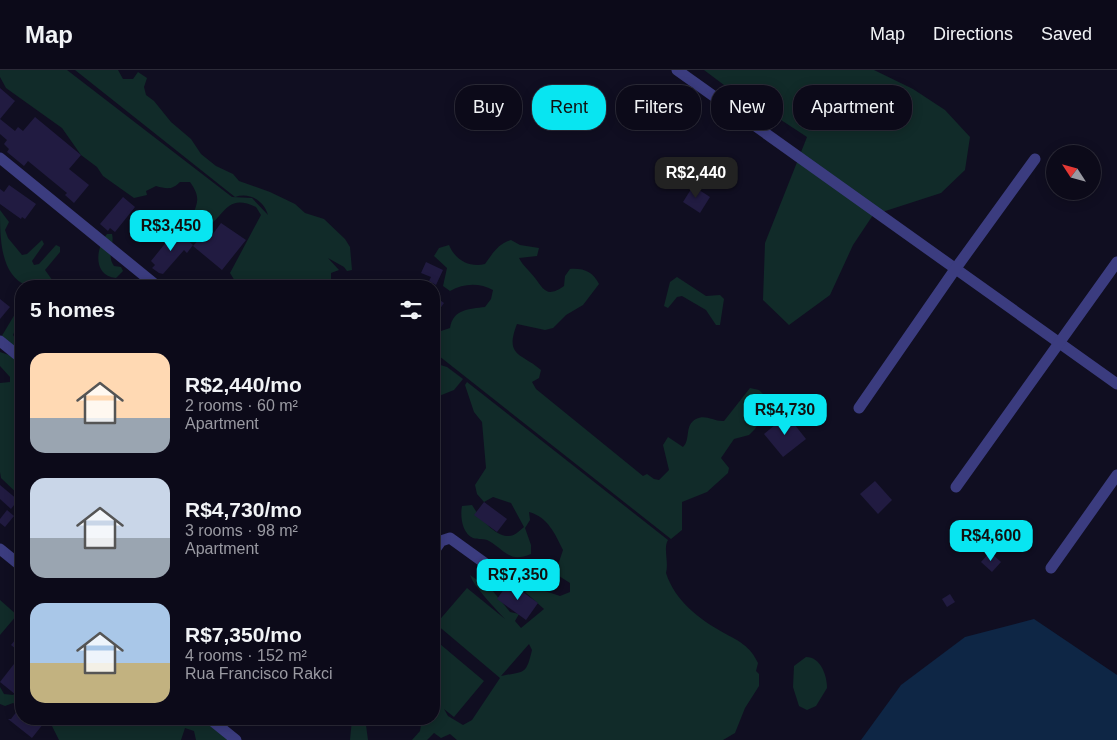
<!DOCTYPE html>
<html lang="en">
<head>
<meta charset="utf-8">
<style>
  :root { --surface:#0c0a19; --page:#1a1826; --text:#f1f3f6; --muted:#9a9aa2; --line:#2c2b38; --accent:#08e5f1 }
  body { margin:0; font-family:Arial,sans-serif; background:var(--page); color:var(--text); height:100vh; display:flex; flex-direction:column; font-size:19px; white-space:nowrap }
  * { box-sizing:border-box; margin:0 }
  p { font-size:16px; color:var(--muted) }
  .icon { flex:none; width:28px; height:28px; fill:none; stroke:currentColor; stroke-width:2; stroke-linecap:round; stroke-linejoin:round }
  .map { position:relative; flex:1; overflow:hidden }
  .details { position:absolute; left:15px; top:210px; width:425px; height:445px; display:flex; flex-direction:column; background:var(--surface); border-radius:20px; box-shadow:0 2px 12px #0003,0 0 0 1px var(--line) }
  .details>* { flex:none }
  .guide { position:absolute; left:455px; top:15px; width:475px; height:45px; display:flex; gap:10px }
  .needle { width:32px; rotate:306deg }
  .buttons { position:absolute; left:1046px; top:75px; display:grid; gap:10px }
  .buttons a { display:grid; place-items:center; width:55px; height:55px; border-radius:50%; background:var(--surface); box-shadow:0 2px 12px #0003,0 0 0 1px var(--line); font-size:25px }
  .price { position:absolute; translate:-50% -42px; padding:0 11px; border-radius:10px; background:var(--accent); color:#111; font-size:16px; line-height:32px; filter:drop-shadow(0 1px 2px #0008) }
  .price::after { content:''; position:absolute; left:50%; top:30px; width:15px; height:11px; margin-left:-8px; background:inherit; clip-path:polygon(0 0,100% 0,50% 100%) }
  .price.selected { background:#222; color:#fff }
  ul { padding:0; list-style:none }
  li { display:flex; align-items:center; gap:15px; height:125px; padding:0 15px }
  li span { display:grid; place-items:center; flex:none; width:140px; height:100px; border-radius:15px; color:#555 }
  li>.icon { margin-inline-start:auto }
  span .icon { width:60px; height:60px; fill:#fffc; stroke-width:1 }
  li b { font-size:21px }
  h2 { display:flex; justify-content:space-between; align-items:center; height:60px; padding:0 15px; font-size:21px }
  .chip { padding:0 18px; border-radius:20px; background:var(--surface); box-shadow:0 2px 12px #0003,0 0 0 1px var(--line); font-size:18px; line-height:45px }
  .chip.selected { background:var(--accent); color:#111 }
  header { display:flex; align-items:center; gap:30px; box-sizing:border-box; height:70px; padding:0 25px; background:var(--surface); border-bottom:1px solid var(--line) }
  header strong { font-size:24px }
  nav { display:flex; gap:28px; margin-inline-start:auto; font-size:18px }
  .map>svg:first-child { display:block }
  .green { fill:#112b29; fill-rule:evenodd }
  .water { fill:#0e2645 }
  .building { fill:#211b41 }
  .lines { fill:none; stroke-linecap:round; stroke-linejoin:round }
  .street { stroke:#3b3c7f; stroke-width:11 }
</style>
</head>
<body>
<header>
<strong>Map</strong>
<nav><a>Map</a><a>Directions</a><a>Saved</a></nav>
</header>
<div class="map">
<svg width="1117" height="670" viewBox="0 0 1117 670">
  <rect width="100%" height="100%" fill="#100e21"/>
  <g class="green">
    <path d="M0 0H67L232 127 252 128 268 145C264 131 250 122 235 127L75 0H118L123 9H133L138 2 147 8 144 17 146 25 154 31 171 52 191 69 201 84 216 96 233 104 239 111 270 122 295 134 305 143 324 149 345 169 350 177 352 200 347 201 344 197 328 188 339 200 331 203V212L336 216H238L230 203 261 145 256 137C223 121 225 152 198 162L192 155C192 135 205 133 190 112H180C172 120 167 119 156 116L146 121 147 125 134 128 103 106 97 97 81 85 62 58 6 18 0 7Z"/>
    <path d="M704 0H874L913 19 945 40 970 67 965 100 941 123 873 145 853 175 830 225 789 255 763 230 765 173 807 67 778 48 748 33Z"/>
    <path d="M0 140 9 152 5 160 8 168 22 185 27 184 42 170 44 174 32 191 34 195 39 194 56 175 60 177V182L45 200 55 214 62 213 72 216C59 216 40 220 28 216 0 206 0 168 0 140Z"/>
    <path d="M107 164H112C115 175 106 185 114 196L121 197 123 201 116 208C92 205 96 178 107 164Z"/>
    <path d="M511 170 520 175 539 178 537 186 519 188C523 196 529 200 535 208 544 220 547 228 564 216L565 206 570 199C584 198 593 202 599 214L583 235 566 245 553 258 545 260 517 254C504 287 522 283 541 300L539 308 532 312 536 319 643 406 647 404 654 409 659 410 669 400 663 375 668 367 683 377C691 370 684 355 696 349 706 344 714 352 724 351L750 318 759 320 765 326V343L755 359 749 365 734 369 721 388 729 398 728 403 707 422 682 432V460L671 469 434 282V260L441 261 450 258C453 239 469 239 485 237L491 229 493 220C480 213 464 213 450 221L443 216 447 198 434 186 439 178 449 175C455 190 470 198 485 194 493 183 498 174 511 170Z"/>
    <path d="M677 207 706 226 720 225 724 229 720 255H716L706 240 682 226 677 227 668 238 664 236 670 212Z"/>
    <path d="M21 234V246L13 265 21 276V361L19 363 21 381 16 397 21 411V427L1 408 0 402V313L10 312V307L0 296V282L12 286 0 269Z"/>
    <path d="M434 293 447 297 463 309 454 320 434 328Z"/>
    <path d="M467 312 668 470C663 478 669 492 666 503 675 531 699 549 724 563 739 571 750 576 758 593L756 601 759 604V616L745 638 735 663 723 670H457L450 664 441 668 434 663 427 670H412L420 661 422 649H434V569L484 611 454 647 444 639 448 646 463 655 472 650 500 608 436 554 467 518 505 549C495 538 474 517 470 505L492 520 510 542 519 544 515 551 521 558 544 539 525 522 533 517 560 526 570 522V513L559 506 557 498 563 480C555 464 548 447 529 442L530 450 525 458 531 475V484C509 493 506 481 489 471 484 468 478 470 473 468 462 463 460 446 462 436L472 435C478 445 493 465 507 466 514 467 519 461 524 457L511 433 493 427 484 432 477 424 475 415 486 398 482 352 474 342 465 315ZM529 574 532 580C526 606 524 601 501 606Z"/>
    <path d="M0 530 17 545 0 565Z"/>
    <path d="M806 587C821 587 827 606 827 618L816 636 807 640 799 636 793 617 794 596Z"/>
    <path d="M0 617 4 624 13 625 21 619V637L13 633 5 636 0 634Z"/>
    <path d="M45 649H185L187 653 195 655 213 652 237 670H196L194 661 185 658 181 670H59L52 656 45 652Z"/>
    <path d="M352 649H381L382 650 375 655H366L368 670H350Z"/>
  </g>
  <path class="water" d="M1034 549 1117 605V670H861L901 615 965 567Z"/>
  <g class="building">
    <path d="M0 18 15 31 0 49Z"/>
    <path d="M35 47 81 85 69 99 89 115 74 133 65 125 67 123 28 91 24 96 7 82 9 79 4 74 7 70 0 64V49L15 61 18 57 23 61Z"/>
    <path d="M9 115 36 134 25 149 22 147 21 149 0 134V119L4 122Z"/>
    <path d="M693 116 710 127 700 143 683 132Z"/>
    <path d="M123 127 135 137 115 162 110 158 108 161 100 154Z"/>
    <path d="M221 153 246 170 222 200 193 176 201 167 207 172Z"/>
    <path d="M176 160 193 175 187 183 184 180 163 204 159 203 152 198 155 195 151 191Z"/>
    <path d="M426 192 443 200 436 215 429 211 431 207 421 203Z"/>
    <path d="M434 226 444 233 434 247Z"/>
    <path d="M0 229 10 237 0 249Z"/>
    <path d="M787 345 806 369 783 387 764 364Z"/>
    <path d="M875 411 892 430 878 444 860 424Z"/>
    <path d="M0 415 18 430 11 439 0 429Z"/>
    <path d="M484 432 507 449 497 462 474 445Z"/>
    <path d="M7 440 14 446 5 457 0 453V449Z"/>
    <path d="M990 482 1001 492 992 502 981 492Z"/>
    <path d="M509 512 538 533 526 550 497 529Z"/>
    <path d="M950 524 955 532 947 537 942 529Z"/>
    <path d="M21 563V583L11 575Z"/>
    <path d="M21 585V629L0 612Z"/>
    <path d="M21 636V649H47L32 668 8 649H11Z"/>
  </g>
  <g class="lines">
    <g class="street">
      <path d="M677 0 1117 314"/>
      <path d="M0 88 157 216"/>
      <path d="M0 271 21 288"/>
      <path d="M859 338 956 198 1035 89"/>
      <path d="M956 417 1117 192"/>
      <path d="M0 479 21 496"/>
      <path d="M434 481 441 471 450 468 504 507"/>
      <path d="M1051 498 1117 405"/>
      <path d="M210 649 236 670"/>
    </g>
  </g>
</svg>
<div class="buttons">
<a><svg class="needle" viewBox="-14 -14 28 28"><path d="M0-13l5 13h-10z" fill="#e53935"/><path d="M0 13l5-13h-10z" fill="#9a9aa2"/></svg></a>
</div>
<b class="price selected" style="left:696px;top:129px">R$2,440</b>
<b class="price" style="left:171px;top:182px">R$3,450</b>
<b class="price" style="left:785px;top:366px">R$4,730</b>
<b class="price" style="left:991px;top:492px">R$4,600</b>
<b class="price" style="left:518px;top:531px">R$7,350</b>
<div class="guide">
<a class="chip">Buy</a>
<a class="chip selected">Rent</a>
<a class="chip">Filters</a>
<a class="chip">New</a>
<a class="chip">Apartment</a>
</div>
<section class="details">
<h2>5 homes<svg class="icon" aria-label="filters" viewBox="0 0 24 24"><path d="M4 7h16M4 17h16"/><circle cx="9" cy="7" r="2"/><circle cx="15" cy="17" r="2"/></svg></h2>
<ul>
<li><span style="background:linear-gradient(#ffd9b3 65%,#9aa5b1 0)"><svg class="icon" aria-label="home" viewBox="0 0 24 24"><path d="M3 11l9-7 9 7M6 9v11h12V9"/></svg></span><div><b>R$2,440/mo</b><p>2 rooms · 60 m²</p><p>Apartment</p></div></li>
<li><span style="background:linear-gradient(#c9d6e8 60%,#9aa5b1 0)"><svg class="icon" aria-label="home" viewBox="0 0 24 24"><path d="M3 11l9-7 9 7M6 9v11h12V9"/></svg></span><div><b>R$4,730/mo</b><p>3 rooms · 98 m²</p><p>Apartment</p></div></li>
<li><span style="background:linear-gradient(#a9c7e8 60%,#c2b280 0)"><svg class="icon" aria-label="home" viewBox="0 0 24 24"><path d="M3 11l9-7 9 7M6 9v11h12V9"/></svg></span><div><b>R$7,350/mo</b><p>4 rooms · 152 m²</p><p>Rua Francisco Rakci</p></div></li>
</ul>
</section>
</div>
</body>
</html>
